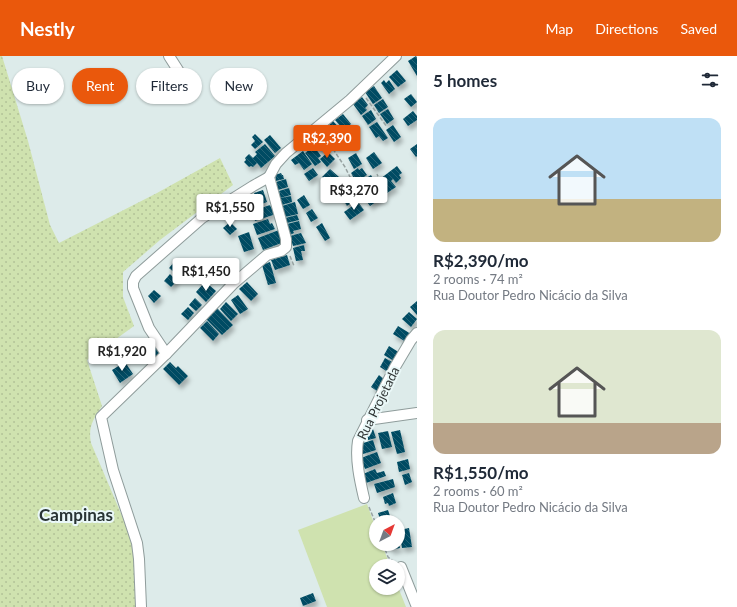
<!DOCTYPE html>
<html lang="en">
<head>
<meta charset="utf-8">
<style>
  :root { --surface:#fff; --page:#f2f2f3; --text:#1f2937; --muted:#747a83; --accent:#ea580c }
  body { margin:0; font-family:Lato,sans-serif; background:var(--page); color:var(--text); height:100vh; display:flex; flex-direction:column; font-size:15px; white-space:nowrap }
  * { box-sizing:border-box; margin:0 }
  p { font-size:13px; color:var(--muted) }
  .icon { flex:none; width:22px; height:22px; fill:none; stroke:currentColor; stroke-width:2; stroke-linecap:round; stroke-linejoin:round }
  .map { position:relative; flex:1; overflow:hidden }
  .drawer { display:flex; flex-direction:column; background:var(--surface); width:320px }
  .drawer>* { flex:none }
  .guide { position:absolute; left:12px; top:12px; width:345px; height:36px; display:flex; gap:8px }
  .needle { width:26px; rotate:41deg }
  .controls { position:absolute; left:369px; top:459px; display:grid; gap:8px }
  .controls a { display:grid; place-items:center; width:36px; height:36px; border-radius:50%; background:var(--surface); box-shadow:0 1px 3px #0004; font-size:20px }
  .price { position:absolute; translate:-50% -34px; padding:0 9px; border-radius:4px; background:#fff; color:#222; font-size:13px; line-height:26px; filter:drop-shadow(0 1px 2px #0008) }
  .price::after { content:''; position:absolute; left:50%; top:24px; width:12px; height:9px; margin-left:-6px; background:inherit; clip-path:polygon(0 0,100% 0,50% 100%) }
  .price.selected { background:var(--accent); color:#fff }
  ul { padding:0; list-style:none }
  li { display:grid; align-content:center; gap:8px; height:212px; padding:0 16px }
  li span { display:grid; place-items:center; height:124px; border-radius:12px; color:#555 }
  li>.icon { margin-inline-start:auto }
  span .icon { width:72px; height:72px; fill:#fffc; stroke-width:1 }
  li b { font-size:17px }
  h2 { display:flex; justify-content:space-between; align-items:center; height:48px; padding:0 16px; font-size:17px }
  .pill { padding:0 14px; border-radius:18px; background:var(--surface); box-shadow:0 1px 3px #0004; font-size:14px; line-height:36px }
  .pill.selected { background:var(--accent); color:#fff }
  header { display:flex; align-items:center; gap:24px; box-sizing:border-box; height:56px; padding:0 20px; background:var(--accent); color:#fff }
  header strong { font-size:19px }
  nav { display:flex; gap:22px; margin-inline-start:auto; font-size:14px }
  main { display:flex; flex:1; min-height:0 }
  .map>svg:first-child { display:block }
  .grass { fill:url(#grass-dots) }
  .pitch { fill:#cfe2af }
  .building { fill:url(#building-back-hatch); filter:url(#shadow) }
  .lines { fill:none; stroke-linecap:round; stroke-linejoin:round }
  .street-casing { stroke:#8f9c9b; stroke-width:12 }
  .path { stroke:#97a2a1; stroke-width:1.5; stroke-dasharray:4 2; stroke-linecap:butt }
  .street { stroke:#fff; stroke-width:10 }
  .labels { text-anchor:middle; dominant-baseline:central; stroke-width:4; stroke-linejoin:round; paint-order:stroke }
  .street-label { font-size:13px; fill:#313636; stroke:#eaf8f8 }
  .district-label { font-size:17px; font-weight:bold; fill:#293434; stroke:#eaf8f8 }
</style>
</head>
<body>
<header>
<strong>Nestly</strong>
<nav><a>Map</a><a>Directions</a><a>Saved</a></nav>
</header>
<main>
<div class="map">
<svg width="417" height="551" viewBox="0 0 417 551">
  <defs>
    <pattern id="grass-dots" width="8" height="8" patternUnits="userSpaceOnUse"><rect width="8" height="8" fill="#cfe2af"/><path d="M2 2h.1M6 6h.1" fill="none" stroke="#b2c297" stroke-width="1.8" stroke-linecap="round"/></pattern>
    <pattern id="building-back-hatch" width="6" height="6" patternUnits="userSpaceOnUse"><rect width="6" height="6" fill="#004c63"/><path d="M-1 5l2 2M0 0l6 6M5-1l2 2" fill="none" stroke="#276476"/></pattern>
    <filter id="shadow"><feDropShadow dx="2.5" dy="4.5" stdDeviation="2" flood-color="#0004"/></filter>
  </defs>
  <rect width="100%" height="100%" fill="#ddebea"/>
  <path class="grass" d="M0 0H2L28 85 50 169 59 187 157 137 220 102 233 129 160 184 123 216V241L134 270 87 304 102 350C93 364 88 370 91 387L128 474 135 503 137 551H0Z"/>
  <path class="pitch" d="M367 448 376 473V488H382L390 510H376V532H398V531L406 551H327L298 474Z"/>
  <g class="building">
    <path d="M416 0 417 2V20L408 5Z"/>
    <path d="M397 14 406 25 398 31 389 21Z"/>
    <path d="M384 24 386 27 389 24 395 33 389 38 381 27Z"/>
    <path d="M374 30 382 42 373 48 365 36Z"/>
    <path d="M411 38 417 46 411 51 404 43Z"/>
    <path d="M362 41 368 49 365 52 367 54 361 59 353 48Z"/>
    <path d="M383 43 388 51 379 57 374 49Z"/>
    <path d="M388 53 394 63 387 68 380 58Z"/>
    <path d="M371 54 376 63 368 69 362 60Z"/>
    <path d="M413 55 417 60V64L408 70 403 63Z"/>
    <path d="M343 58 351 68 344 74 335 64Z"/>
    <path d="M333 65 344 77 334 87 323 75Z"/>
    <path d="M377 66 388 82 383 85 379 80 376 82 369 71Z"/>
    <path d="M393 69 401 81 394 86 386 74Z"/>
    <path d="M318 77 327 89 319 94 311 82Z"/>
    <path d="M255 78 263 86 255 93 251 89 255 85 252 81Z"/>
    <path d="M270 79 281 92 275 97 264 84Z"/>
    <path d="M265 88 275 100 261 112 257 107 253 111 251 110 249 111 244 106 246 104 245 102 249 98 253 102 257 98 255 96Z"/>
    <path d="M417 88V100L416 101 410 93Z"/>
    <path d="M314 90 321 100 318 102 321 106 315 110 305 97Z"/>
    <path d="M303 95 312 108 304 114 299 107 295 109 291 104Z"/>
    <path d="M328 96 335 103 327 111 320 103Z"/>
    <path d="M374 96 382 107 373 113 366 102Z"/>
    <path d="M356 97 362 108 354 113 348 102Z"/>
    <path d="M397 110 402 117 399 119 401 122 396 127 393 123 391 125 396 131 387 137 382 131 385 129 380 123Z"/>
    <path d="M313 112 318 119 309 125 304 118Z"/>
    <path d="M358 112 359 114 362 112 367 119 356 126 351 117Z"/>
    <path d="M330 113 339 121 331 130 322 121Z"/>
    <path d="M281 117 282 119H283L284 123 276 125 275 119Z"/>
    <path d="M371 119 375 126 360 136 355 129Z"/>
    <path d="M286 123 288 131 278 134 276 126Z"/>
    <path d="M289 132 291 139 280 142 279 135Z"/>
    <path d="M263 134 267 146 259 149 254 137Z"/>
    <path d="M375 135 380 143 370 150 365 143Z"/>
    <path d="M350 137 355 144 347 150 342 142Z"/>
    <path d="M251 138 255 151 246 154 242 141Z"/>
    <path d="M304 139 310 149 303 153 297 144Z"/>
    <path d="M291 140 292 146 282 149 280 142Z"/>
    <path d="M295 146 298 158 285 161 282 150Z"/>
    <path d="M358 146 364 154 350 164 344 156Z"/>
    <path d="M270 149 272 153 274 152 276 158 255 165 252 155Z"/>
    <path d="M312 153 318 162 311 166 306 157Z"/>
    <path d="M297 159 299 164 287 167 285 162Z"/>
    <path d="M268 163 270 168 272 167 275 173 257 179 253 168Z"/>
    <path d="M299 165 301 173 293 175 294 177 290 179 287 168Z"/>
    <path d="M230 166 237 173 230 179 223 172Z"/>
    <path d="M322 167 330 182 325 185 316 171Z"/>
    <path d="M279 174 284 186 263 194 258 182Z"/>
    <path d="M249 176 254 193 244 196 238 180Z"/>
    <path d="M301 177 306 187 293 190 290 180Z"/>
    <path d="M304 189 305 195H301L303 204 296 205 293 192Z"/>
    <path d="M287 199 290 209 275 214 271 204Z"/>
    <path d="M223 203 233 216 224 223 214 210Z"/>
    <path d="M175 205 182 211 176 218 169 212Z"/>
    <path d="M270 206 276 227 268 229 262 209Z"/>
    <path d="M170 218 177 225 171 231 164 225Z"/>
    <path d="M247 226 258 238 251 245 239 233Z"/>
    <path d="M204 227 208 230 209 229 216 235 206 246 196 236Z"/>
    <path d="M154 234 161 240 154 247 148 240Z"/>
    <path d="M238 239 248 253 240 258 231 244Z"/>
    <path d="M195 242 202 249 196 255 189 249Z"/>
    <path d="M417 245V259L410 251Z"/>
    <path d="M226 246 238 258 231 265 220 253Z"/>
    <path d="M188 251 194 257 188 264 181 258Z"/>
    <path d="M217 252 233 269 222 279 206 263Z"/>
    <path d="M409 256 417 263 411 271 402 263Z"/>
    <path d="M207 265 219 278 213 285 200 272Z"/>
    <path d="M398 270 411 278 406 286 393 278Z"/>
    <path d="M151 286 161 297 154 303 144 292Z"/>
    <path d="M389 290 400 297 394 305 384 299Z"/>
    <path d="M385 302 394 307 388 316 380 311Z"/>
    <path d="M125 306 133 318 120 327 112 314Z"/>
    <path d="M170 306 176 312 178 310 188 320 179 329 163 313Z"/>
    <path d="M379 319 384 323 377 335 371 331Z"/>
    <path d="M372 370 376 382 368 384 365 372Z"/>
    <path d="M400 374 405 396 397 398 391 376Z"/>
    <path d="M388 375 392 391 382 393 378 377Z"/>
    <path d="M373 384 376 394 363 398 360 388Z"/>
    <path d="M377 396 381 407 365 413 361 402Z"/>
    <path d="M408 403 410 413 399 416 397 406Z"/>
    <path d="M375 413 377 417 384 415 386 420 366 427 363 418Z"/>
    <path d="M409 417 412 426 405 429 402 419Z"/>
    <path d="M393 423 395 431 377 437 374 428Z"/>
    <path d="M393 437 396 447 389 450 388 447 385 448 383 441Z"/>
    <path d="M388 454 391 463 381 466 378 457Z"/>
    <path d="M409 472 412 491 402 492 399 474Z"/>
    <path d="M389 488H399L400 492 391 494Z"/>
    <path d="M313 537 316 545 303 550 300 542Z"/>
  </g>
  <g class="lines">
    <defs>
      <g id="street">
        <path d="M169 0 192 36"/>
        <path d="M166 298 233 228 267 199 281 195 286 191V183L269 121 276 108 286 97 350 44 396 0"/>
        <path d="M367 364 417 357"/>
        <path d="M364 442C360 425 355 403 358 385L395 311 411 284 417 277"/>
        <path d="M401 511 417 551"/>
        <path d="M141 551 139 503 137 487 113 414 101 361 166 298 165 296 149 272 133 232V226L136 220 202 162 253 130 269 121"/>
      </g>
    </defs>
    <use href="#street" class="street-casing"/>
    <g class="path">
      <path d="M366 42 387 71"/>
      <path d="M323 78 345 111 360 141"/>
      <path d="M355 146C359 142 377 127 378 125 379 123 378 120 377 118"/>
      <path d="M290 200 294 210"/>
      <path d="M369 451 376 468"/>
      <path d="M383 488 388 501 393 505"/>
    </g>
    <use href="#street" class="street"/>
  </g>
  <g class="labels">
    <g class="street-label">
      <text transform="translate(378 347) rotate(-64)">Rua Projetada</text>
    </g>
    <g class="district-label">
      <text x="76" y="458">Campinas</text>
    </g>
  </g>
</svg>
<div class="controls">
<a><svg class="needle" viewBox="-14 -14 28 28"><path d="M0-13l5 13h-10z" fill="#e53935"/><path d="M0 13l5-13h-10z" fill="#747a83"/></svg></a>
<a><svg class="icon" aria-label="layers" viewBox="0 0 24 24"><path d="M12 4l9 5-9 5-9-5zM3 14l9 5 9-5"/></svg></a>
</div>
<b class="price selected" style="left:327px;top:103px">R$2,390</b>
<b class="price" style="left:354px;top:155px">R$3,270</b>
<b class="price" style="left:230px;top:172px">R$1,550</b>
<b class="price" style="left:206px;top:236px">R$1,450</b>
<b class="price" style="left:122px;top:316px">R$1,920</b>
<div class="guide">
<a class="pill">Buy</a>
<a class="pill selected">Rent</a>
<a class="pill">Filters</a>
<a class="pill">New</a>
</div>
</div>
<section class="drawer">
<h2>5 homes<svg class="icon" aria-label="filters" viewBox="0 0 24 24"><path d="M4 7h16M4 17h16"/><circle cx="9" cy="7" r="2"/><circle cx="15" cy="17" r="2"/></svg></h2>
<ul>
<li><span style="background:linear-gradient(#bfe0f5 65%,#c2b280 0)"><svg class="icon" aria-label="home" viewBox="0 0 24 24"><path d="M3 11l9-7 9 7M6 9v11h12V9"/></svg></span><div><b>R$2,390/mo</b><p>2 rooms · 74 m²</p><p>Rua Doutor Pedro Nicácio da Silva</p></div></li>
<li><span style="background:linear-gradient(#dfe7d0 75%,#b9a48a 0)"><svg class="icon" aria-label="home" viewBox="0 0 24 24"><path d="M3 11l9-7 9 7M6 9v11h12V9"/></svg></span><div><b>R$1,550/mo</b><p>2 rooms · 60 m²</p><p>Rua Doutor Pedro Nicácio da Silva</p></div></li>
</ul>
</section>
</main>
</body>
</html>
